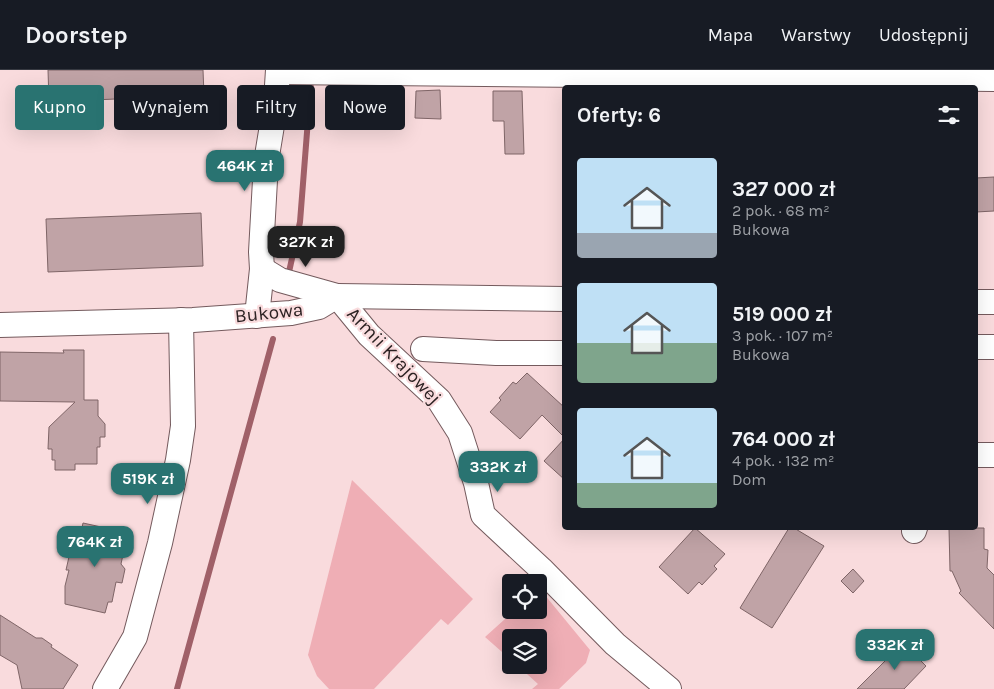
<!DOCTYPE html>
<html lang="pl">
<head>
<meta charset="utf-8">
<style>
  :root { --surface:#171b24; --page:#242831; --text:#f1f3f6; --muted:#9ea1a6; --line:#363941; --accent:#297371 }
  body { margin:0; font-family:Karla,sans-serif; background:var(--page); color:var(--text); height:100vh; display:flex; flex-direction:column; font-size:19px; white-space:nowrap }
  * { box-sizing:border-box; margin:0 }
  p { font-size:16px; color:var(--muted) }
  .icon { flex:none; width:28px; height:28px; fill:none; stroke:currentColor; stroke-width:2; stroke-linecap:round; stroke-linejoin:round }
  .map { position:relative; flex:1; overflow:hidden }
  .drawer { position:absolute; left:562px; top:15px; width:416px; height:445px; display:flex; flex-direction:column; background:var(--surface); border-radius:5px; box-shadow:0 5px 20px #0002 }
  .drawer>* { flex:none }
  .top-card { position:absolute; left:15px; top:15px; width:472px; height:45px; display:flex; gap:10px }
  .buttons { position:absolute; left:502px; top:504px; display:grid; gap:10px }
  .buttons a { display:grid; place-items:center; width:45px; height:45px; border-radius:5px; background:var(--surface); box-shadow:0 5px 20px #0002; font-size:25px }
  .price { position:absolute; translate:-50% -42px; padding:0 11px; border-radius:10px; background:var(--accent); color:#fff; font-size:16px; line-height:32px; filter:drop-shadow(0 1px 2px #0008) }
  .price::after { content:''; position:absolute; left:50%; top:30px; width:15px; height:11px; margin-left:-8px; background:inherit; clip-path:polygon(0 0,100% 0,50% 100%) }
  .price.on { background:#222; color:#fff }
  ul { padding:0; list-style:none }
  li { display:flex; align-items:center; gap:15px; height:125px; padding:0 15px }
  li span { display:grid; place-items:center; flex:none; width:140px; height:100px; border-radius:5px; color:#555 }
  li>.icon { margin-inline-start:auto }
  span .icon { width:60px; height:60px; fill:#fffc; stroke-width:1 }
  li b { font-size:21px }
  h2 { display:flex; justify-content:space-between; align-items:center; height:60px; padding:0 15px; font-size:21px }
  .tag { padding:0 18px; border-radius:5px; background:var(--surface); box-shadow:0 5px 20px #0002; font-size:18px; line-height:45px }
  .tag.on { background:var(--accent); color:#fff }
  header { display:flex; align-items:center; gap:30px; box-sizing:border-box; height:70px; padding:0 25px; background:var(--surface); border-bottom:1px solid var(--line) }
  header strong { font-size:24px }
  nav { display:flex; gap:28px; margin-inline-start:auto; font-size:18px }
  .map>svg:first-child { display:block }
  .green { fill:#efaeb5 }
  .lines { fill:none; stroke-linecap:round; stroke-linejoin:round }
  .stream { stroke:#a06068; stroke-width:6 }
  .building { fill:#c0a3a6; stroke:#7f6567 }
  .minor-casing { stroke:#745a5d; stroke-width:26 }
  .minor { stroke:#fff; stroke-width:24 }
  .labels { text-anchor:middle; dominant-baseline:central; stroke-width:4.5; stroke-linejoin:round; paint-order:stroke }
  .street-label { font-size:19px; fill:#2c2223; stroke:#f9dbdd }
</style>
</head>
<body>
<header>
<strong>Doorstep</strong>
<nav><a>Mapa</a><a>Warstwy</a><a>Udostępnij</a></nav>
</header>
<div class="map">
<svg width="994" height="619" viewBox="0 0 994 619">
  <rect width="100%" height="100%" fill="#f9dbdd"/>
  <g class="green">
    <path d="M352 410 473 529 448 555 441 549 374 619H329L317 606 308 585Z"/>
    <path d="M539 524H544L590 580 586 593 559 619H532L538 614 517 595H539V568H511V590L485 567 515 540H539Z"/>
  </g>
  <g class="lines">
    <g class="stream">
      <path d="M289 202 300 152 311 11"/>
      <path d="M177 619 273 269"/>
    </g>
  </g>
  <g class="building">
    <path d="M48 0H203L204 25 49 32Z"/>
    <path d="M440 20 441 49 415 48 416 21Z"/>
    <path d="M493 21H522L524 84H505L504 51H493Z"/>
    <rect x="349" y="27" width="31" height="30"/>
    <path d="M994 107V141L976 142V108Z"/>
    <path d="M201 143 203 196 48 202 46 149Z"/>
    <path d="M63 280H84V330H98V346L105 354V367H100V377H97V394H75V400H55V390H52V379H48L49 357 75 332 0 331V282L64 283Z"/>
    <path d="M527 303 565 338V410L544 391 565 368 542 345 520 369 490 342 501 330 499 328 513 312 516 314Z"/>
    <path d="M83 453 124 462 122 471 125 475 121 494 125 499 122 513 116 512 112 532H108L105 543 65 534V516L69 500H66L71 478 75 476 77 466 80 467Z"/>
    <path d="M695 458 725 484 714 496 717 499 702 515 699 512 688 524 659 497Z"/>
    <path d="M789 458H794L824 476 772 558 740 538Z"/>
    <path d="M949 458H984V479L988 480 987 498 994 505V559L959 523 961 521 952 501H950Z"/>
    <path d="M853 499 864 511 853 523 841 511Z"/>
    <path d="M0 545 36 568H42L52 575 51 577 78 595 63 619H22L17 595 0 585Z"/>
    <path d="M903 573 926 596 904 619H857Z"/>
  </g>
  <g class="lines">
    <defs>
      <g id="minor">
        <path d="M278 2 994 9"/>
        <path d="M262 199 280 210 337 226 369 265 439 330 460 363 476 413 483 445 541 499 615 574 669 619"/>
        <path d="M976 232H994"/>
        <path d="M257 246 262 199 261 182 266 92 276 31 278 0"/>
        <path d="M0 255 193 250 291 243 319 237 337 226 565 229"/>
        <path d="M976 277H994"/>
        <path d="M423 279 496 283H565"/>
        <path d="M976 385H994"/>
        <path d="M914 461 915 458"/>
        <path d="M105 619 135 567 160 473 178 390 183 356 181 250"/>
      </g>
    </defs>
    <use href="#minor" class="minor-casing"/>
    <use href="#minor" class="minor"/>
  </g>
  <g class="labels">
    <g class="street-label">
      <text transform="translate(269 243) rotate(-6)">Bukowa</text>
      <text transform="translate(394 286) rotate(46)">Armii Krajowej</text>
    </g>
  </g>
</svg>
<div class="buttons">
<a><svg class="icon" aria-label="locate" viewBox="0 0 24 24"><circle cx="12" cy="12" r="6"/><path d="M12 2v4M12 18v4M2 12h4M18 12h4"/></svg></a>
<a><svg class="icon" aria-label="layers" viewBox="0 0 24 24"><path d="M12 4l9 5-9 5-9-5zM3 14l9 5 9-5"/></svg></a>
</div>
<b class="price" style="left:245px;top:122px">464K zł</b>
<b class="price on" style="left:306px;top:198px">327K zł</b>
<b class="price" style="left:498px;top:423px">332K zł</b>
<b class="price" style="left:148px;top:435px">519K zł</b>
<b class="price" style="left:95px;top:498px">764K zł</b>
<b class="price" style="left:895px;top:601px">332K zł</b>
<div class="top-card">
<a class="tag on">Kupno</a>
<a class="tag">Wynajem</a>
<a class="tag">Filtry</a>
<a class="tag">Nowe</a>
</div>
<section class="drawer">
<h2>Oferty: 6<svg class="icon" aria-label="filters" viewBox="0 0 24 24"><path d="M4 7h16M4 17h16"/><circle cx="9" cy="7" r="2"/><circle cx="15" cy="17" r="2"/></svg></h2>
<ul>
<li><span style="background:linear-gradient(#bfe0f5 75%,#9aa5b1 0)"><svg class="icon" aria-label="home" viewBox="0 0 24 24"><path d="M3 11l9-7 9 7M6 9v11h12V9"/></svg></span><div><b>327 000 zł</b><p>2 pok. · 68 m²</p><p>Bukowa</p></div></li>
<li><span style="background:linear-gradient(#bfe0f5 60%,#7fa58c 0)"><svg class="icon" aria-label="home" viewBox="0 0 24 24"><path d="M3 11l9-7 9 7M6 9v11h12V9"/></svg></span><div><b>519 000 zł</b><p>3 pok. · 107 m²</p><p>Bukowa</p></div></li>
<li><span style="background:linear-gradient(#bfe0f5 75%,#7fa58c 0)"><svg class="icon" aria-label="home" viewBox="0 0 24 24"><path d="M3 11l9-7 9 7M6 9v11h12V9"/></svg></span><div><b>764 000 zł</b><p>4 pok. · 132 m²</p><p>Dom</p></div></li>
</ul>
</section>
</div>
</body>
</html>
